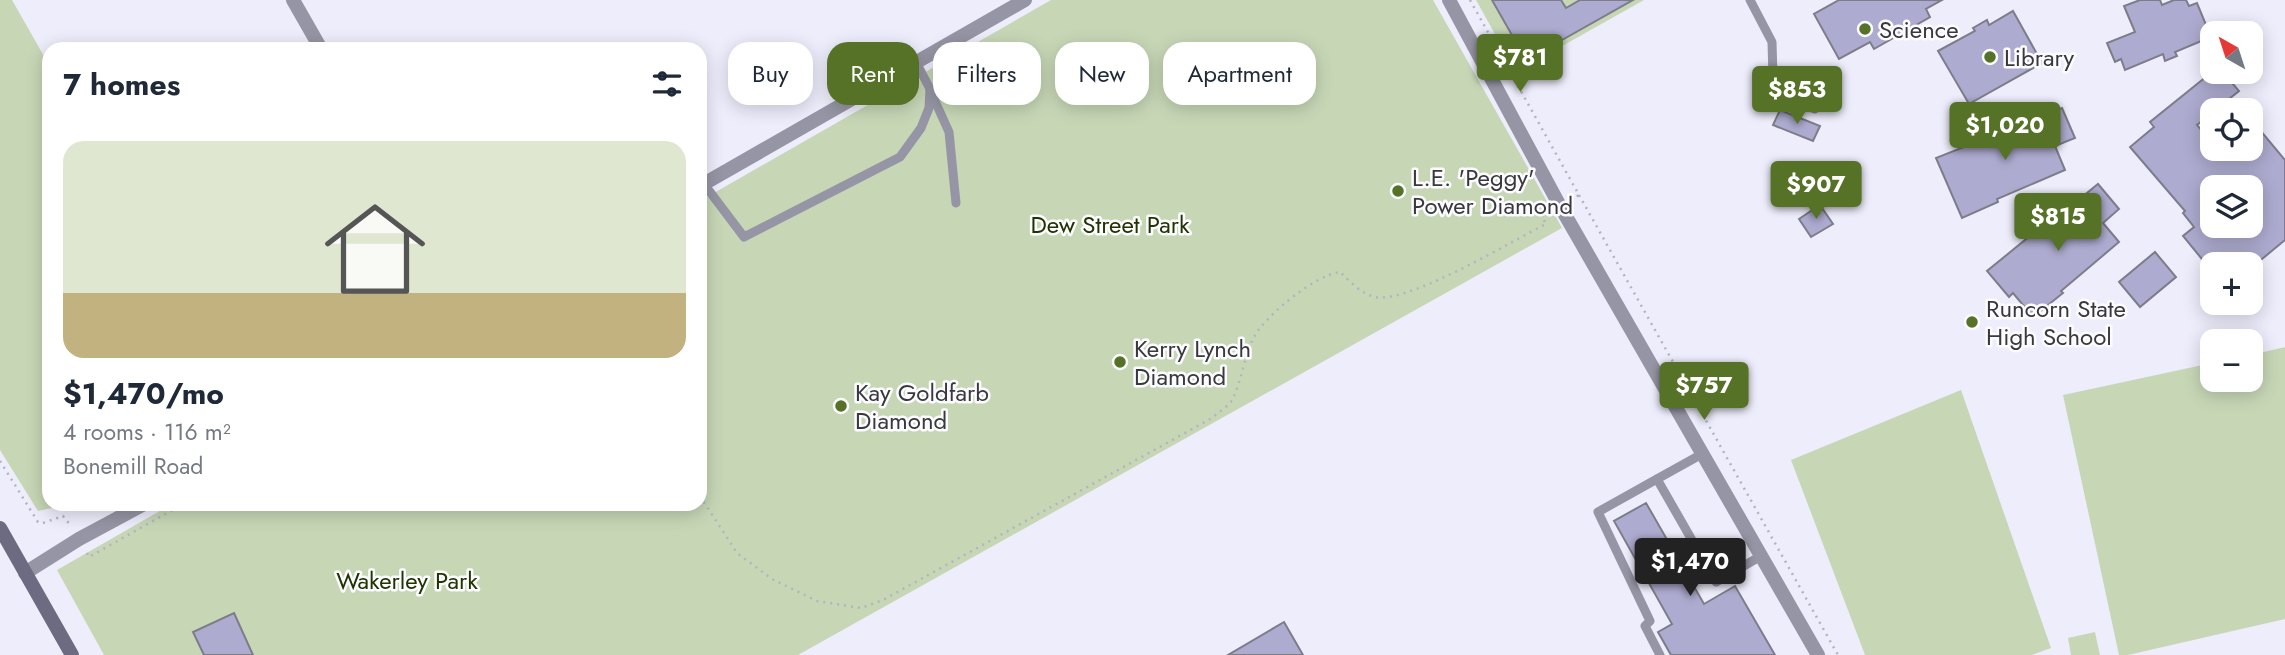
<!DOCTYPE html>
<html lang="en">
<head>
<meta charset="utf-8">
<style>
  :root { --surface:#fff; --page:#f6f6f7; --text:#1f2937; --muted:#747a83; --line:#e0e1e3; --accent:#557227 }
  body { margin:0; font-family:Jost,sans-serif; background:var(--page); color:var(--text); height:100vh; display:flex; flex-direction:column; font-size:26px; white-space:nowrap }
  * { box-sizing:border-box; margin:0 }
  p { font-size:23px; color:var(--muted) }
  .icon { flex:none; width:38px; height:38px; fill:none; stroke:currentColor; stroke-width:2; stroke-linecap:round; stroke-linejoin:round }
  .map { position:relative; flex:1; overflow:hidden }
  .drawer { position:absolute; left:42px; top:42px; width:665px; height:469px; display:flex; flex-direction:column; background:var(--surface); border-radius:21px; box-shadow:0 4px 18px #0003 }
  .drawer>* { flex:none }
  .top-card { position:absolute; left:728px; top:42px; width:665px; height:63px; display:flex; gap:14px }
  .needle { width:46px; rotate:321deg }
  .controls { position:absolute; left:2200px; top:21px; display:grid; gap:14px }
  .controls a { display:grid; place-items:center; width:63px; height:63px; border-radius:14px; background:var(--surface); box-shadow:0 4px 18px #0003; font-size:35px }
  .price { position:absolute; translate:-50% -60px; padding:0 16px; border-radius:7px; background:var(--accent); color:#fff; font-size:23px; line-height:46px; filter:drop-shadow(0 2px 4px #0008) }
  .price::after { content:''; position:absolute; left:50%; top:42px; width:21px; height:16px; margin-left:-10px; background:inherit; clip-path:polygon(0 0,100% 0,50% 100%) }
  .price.on { background:#222; color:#fff }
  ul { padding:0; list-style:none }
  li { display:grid; align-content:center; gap:14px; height:371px; padding:0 21px }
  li+li { border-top:2px solid var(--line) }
  li span { display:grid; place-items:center; height:217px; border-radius:21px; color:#555 }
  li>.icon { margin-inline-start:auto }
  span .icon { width:126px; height:126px; fill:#fffc; stroke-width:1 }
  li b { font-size:30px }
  h2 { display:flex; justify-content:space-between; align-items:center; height:84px; padding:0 21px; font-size:30px }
  .pill { padding:0 24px; border-radius:21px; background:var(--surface); box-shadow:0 4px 18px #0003; font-size:24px; line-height:63px }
  .pill.on { background:var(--accent); color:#fff }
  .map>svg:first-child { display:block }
  .green { fill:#c7d7b6 }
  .building { fill:#adabcf; stroke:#7d7d8a; stroke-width:2; fill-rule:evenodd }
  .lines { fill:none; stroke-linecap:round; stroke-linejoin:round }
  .path { stroke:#b4b3bf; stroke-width:2.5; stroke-dasharray:2 5; stroke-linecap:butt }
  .lane { stroke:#9695a5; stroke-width:9 }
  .street { stroke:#9695a5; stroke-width:14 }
  .secondary { stroke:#6c6b81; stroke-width:14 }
  .poi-dot { fill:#557227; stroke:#fcfcff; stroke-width:2.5 }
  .labels { text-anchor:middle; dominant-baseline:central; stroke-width:5; stroke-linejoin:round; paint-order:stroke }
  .poi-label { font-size:24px; fill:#38383e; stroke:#fcfcff; text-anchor:start }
  .park-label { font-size:24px; fill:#213300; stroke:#fcfcff }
</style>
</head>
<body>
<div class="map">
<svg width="2285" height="655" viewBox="0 0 2285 655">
  <rect width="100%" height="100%" fill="#eeedfc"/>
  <g class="green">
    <path d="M0 0H12L49 65V504H94L82 511 65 505 38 511 0 450Z"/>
    <path d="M1051 0H1433L1562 228 798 655H104L57 570 172 504H700V201Z"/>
    <path d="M1476 0H1644L1516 72Z"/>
    <path d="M2285 347V619L2128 655H2119L2063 395 2212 363V380H2250L2251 355Z"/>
    <path d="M1961 390 2051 648 2032 655H1865L1791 460Z"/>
    <path d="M2095 632 2100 655H2071L2068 638Z"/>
  </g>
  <g class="building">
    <path d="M1492 0H1561L1566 8 1580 0H1633L1539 53 1530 37 1517 44Z"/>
    <path d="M1839 0H1942L1926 9 1930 17 1874 49 1870 42 1839 59 1814 14Z"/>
    <path d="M2140 0H2160L2162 5 2174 0H2186L2189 6 2197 3 2211 37 2175 52 2177 56 2165 61 2163 54 2125 70 2121 59 2115 62 2107 43 2135 32 2124 6Z"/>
    <path d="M2013 11 2042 63 1969 104 1938 51 1975 31 1973 28 1987 20 1989 25Z"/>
    <path d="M2212 72H2223L2239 91 2215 110H2212V113L2197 125 2212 143V149H2250V118L2285 160V240L2256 264H2206L2183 236 2194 227 2183 213 2185 211 2130 147 2154 127 2150 122ZM2212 187H2250V226H2212Z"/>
    <path d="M2062 108 2075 138 2055 146 2065 170 1997 199 1998 202 1962 218 1936 158Z"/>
    <path d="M1780 110 1820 126 1813 141 1773 125Z"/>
    <path d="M2098 184 2119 209 2103 223 2119 242 2061 291 2063 293 2033 317 2013 293 2009 297 1987 271 2036 231 2038 233Z"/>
    <path d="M1820 205 1833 224 1811 237 1799 219Z"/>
    <path d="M2155 252 2176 277 2140 307 2119 282Z"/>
    <path d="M1646 503 1704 604 1735 586 1775 655H1671L1658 632 1672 624 1614 521Z"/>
    <path d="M234 613 253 655H204L193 632Z"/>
    <path d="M1284 622 1303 655H1228Z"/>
  </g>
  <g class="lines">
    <g class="path">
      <path d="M1470 0 1579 195 1572 199"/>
      <path d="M1579 195 1838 655"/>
      <path d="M0 461 38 522 43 523 63 516 71 526"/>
      <path d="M700 496 737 553 772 579 817 601 861 608 883 600 1212 418C1218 412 1228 407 1232 400 1242 381 1244 356 1254 337 1266 315 1315 275 1340 272 1350 281 1361 294 1375 297 1408 304 1512 241 1546 224L1542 216 1548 212"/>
      <path d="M87 553 89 557 183 504"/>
    </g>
    <g class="lane">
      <path d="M1750 0 1772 42 1773 77 1780 91 1791 100 1815 109"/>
      <path d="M930 90 949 132 956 203"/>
      <path d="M704 184 744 237 900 157 921 128 929 108 930 89 916 62"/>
      <path d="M1702 454 1657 479 1716 582 1761 556"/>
      <path d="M1657 479 1598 512 1650 621 1645 626 1660 655"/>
    </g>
    <g class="street">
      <path d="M293 0 321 49"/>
      <path d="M1449 0 1560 206 1818 655"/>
      <path d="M700 186 1025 0"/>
      <path d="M25 573 79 539 144 504"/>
    </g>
    <path class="secondary" d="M0 528 72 655"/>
  </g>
  <g class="poi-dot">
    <circle cx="1865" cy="29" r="7"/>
    <circle cx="1990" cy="57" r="7"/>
    <circle cx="1398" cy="191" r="7"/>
    <circle cx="1972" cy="322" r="7"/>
    <circle cx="1120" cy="362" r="7"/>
    <circle cx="841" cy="406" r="7"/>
  </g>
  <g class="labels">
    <g class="poi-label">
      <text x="1879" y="29">Science</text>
      <text x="2004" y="57">Library</text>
      <text x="1412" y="177">L.E. 'Peggy'<tspan x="1412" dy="28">Power Diamond</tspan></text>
      <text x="1986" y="308">Runcorn State<tspan x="1986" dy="28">High School</tspan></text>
      <text x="1134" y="348">Kerry Lynch<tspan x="1134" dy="28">Diamond</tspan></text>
      <text x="855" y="392">Kay Goldfarb<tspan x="855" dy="28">Diamond</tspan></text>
    </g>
    <g class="park-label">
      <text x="1110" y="224">Dew Street Park</text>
      <text x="407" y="580">Wakerley Park</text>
    </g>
  </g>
</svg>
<div class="controls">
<a><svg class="needle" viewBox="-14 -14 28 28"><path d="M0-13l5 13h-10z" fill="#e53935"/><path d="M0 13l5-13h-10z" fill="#747a83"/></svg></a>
<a><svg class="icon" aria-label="locate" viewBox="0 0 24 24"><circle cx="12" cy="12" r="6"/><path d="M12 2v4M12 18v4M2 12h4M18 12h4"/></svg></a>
<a><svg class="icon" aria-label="layers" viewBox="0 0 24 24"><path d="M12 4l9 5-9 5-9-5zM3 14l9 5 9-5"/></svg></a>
<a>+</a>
<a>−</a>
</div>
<b class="price" style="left:1520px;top:94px">$781</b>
<b class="price" style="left:1797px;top:126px">$853</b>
<b class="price" style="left:2005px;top:162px">$1,020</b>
<b class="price" style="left:1816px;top:221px">$907</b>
<b class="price" style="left:2058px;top:253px">$815</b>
<b class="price" style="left:1704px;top:422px">$757</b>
<b class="price on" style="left:1690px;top:598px">$1,470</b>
<div class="top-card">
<a class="pill">Buy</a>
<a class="pill on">Rent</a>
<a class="pill">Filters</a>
<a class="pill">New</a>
<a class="pill">Apartment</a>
</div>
<section class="drawer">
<h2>7 homes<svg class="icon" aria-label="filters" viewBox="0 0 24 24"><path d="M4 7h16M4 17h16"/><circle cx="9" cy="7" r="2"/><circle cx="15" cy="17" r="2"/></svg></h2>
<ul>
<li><span style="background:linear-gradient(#dfe7d0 70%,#c2b280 0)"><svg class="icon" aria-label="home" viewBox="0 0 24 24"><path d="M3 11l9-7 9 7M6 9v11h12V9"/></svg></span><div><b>$1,470/mo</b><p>4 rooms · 116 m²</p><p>Bonemill Road</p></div></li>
</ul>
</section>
</div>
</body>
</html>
